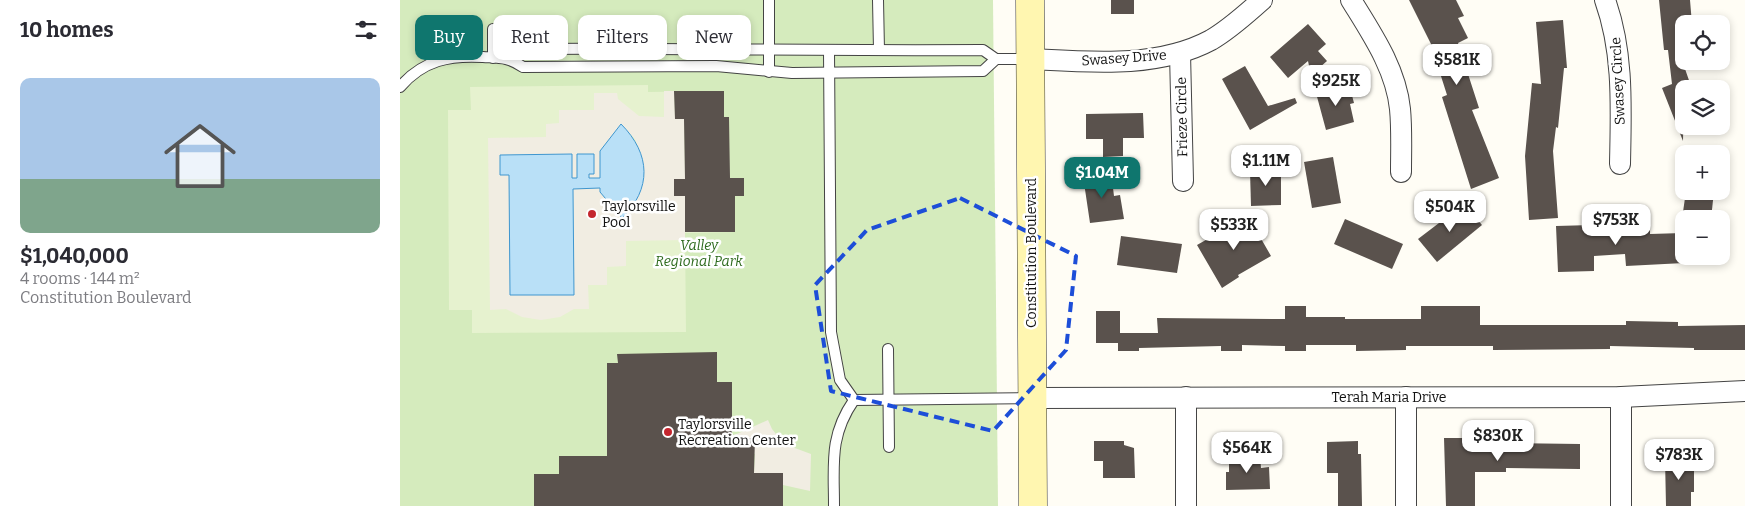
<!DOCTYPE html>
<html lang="en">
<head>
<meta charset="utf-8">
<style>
  :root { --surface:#fff; --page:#f2f2f3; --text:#2b2b33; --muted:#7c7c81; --line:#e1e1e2; --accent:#0f766e }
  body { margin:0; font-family:Bitter,serif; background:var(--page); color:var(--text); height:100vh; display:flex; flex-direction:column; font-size:19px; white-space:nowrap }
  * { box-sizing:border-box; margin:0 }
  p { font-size:16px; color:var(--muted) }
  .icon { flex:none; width:28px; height:28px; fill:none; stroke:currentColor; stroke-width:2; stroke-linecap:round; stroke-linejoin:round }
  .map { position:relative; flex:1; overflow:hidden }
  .panel { display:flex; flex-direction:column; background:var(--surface); width:400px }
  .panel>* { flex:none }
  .banner { position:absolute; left:15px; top:15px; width:475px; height:45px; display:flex; gap:10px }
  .controls { position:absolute; left:1275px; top:15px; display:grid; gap:10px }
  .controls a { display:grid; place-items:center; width:55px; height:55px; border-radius:10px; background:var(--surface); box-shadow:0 2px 8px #0003; font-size:25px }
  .price { position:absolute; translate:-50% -42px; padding:0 11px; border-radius:10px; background:#fff; color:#222; font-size:16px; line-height:32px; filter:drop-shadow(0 1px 2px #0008) }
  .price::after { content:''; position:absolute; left:50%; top:30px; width:15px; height:11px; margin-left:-8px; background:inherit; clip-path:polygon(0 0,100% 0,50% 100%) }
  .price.current { background:var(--accent); color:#fff }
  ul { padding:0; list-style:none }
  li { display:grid; align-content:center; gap:10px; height:265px; padding:0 20px }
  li+li { border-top:1px solid var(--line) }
  li span { display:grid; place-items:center; height:155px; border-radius:10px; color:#555 }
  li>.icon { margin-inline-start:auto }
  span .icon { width:90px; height:90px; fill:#fffc; stroke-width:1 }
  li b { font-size:21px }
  h2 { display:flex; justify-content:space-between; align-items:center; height:60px; padding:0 20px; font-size:21px }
  .chip { padding:0 18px; border-radius:10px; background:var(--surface); box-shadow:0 2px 8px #0003; font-size:18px; line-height:45px }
  .chip.current { background:var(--accent); color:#fff }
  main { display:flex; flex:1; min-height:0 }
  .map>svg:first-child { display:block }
  .green { fill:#d5ebbd }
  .pitch { fill:#e6f2cf }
  .plaza { fill:#f1ede2; fill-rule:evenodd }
  .water { fill:#b9e0f7; stroke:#3f96cf }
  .building { fill:#5a524d }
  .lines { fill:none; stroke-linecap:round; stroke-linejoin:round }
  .service-casing { stroke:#444; stroke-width:12 }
  .minor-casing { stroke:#444; stroke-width:22 }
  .secondary-casing { stroke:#333; stroke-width:29 }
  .service { stroke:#fff; stroke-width:10 }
  .minor { stroke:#fff; stroke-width:20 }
  .secondary { stroke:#fff6b0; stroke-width:28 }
  .marked { fill:none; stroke:#1d4ed8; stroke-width:4; stroke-dasharray:10 6; stroke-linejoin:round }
  .poi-dot { fill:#c4262e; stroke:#fff; stroke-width:2 }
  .labels { text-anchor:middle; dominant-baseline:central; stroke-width:5; stroke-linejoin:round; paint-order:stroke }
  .street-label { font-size:14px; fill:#111; stroke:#fff }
  .poi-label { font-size:14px; fill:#111; stroke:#fff; text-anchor:start }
  .park-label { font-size:14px; font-style:italic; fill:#2f6b1f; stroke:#fff }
</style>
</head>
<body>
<main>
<section class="panel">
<h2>10 homes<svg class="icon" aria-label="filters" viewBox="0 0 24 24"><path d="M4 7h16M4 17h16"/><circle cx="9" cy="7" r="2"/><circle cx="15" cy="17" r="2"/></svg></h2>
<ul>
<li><span style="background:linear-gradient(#a9c7e8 65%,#7fa58c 0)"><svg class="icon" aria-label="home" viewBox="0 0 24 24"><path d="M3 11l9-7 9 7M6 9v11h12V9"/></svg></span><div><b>$1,040,000</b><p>4 rooms · 144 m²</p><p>Constitution Boulevard</p></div></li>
</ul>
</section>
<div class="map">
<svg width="1345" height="506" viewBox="0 0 1345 506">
  <rect width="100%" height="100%" fill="#fffdf5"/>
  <path class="green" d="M0 0H593L598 506H0Z"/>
  <path class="pitch" d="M248 85V92L324 91V117H329L330 178H344V196H335V232L285 233 286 332 72 333V310H49L48 110H71L70 87Z"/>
  <g class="plaza">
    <path d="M264 91H274L275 119H284L285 179H274V196H285V240L226 241V266L207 267V285H188L189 309H174L160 317 141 320 122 317 106 309 90 310 88 138 146 137V124L159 123V110H194V93H217L218 99 239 116 264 117ZM221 124 235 139 243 161 222 218 200 192V188L173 189 110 295 109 175 172 154V178H177V155L193 154 194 174H189V178H200V151Z"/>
    <path d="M368 420 372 429 384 444 411 454 410 491 383 485V473H354L355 454 340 452 332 440H355V438H328Z"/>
  </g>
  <path class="water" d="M221 124C251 154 252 189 222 218L200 192V188L173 189 174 295H110L109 175H100V155L172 154V178H177V154H194V174H189V178H200V151Z"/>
  <g class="building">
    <rect x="711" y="0" width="23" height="14"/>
    <path d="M1009 0H1056L1064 16 1058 18 1068 38 1058 43 1079 108 1072 110 1099 178 1071 189 1042 97 1047 95 1040 73 1045 72Z"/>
    <path d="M1259 0H1290L1292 24H1284V66L1292 89H1284L1283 141 1262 88 1272 84 1268 50H1264Z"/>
    <path d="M1163 20 1167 68H1164L1158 128 1156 127 1153 151 1158 218 1129 220 1125 156 1132 83 1141 84 1136 22Z"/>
    <path d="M908 24 926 44 918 51 927 61 911 75 908 61 888 78 870 57Z"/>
    <path d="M845 66 868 106 895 98 897 103 850 130 822 79Z"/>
    <path d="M949 84 954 103 950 104 954 122 926 130 916 93Z"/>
    <path d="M274 91H324V117H329L330 178H344V196H335V232H285V196H274V179H285L284 119H275Z"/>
    <path d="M743 113 744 138H723V156L703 157V139H686V114Z"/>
    <path d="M933 157 941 203 912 208 904 162Z"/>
    <path d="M881 165V205L851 206 850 171Z"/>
    <path d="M711 172 714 196 720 195 724 219 690 223 683 176Z"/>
    <path d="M1286 191H1314L1311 219H1282Z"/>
    <path d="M1064 204 1082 225 1037 262 1018 239Z"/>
    <path d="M848 216 871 256 838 275 839 277 822 288 797 245Z"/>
    <path d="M945 219 1003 244 992 269 934 244Z"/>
    <path d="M1250 222V234L1283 233 1284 263 1226 266 1225 254 1194 256V271L1158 272 1156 226 1192 225V227Z"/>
    <path d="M721 236 782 244 777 273 717 265Z"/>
    <path d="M885 306H906V317H945V319H1021V306H1080V325H1226V321L1278 322V326L1345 325V350H1294V348L1210 346V349L1093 350V346H1006V350L956 351V345H906V351H885V346L842 345V351H821V346L739 348V351H718V343H696V311H720V333H758L757 318 885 319Z"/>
    <path d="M317 352V382H332V438H355L354 473H383V506H134V474H159V456H207V363H218L217 354Z"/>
    <path d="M1044 438H1106V443L1180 444V469L1106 468V472H1075V506H1046Z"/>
    <path d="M694 441H724V445L734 448 735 478H703V461H694Z"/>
    <path d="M958 441V454H961L962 506H938V473H927V442Z"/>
    <path d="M860 456 861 468 869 467 870 489 826 490V472H829V457Z"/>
    <path d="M1294 457V492H1291V506H1266L1265 458Z"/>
  </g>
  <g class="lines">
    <defs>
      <g id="service">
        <path d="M369 0V72"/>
        <path d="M478 0 479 50"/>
        <path d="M93 29V58"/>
        <path d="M429 51 431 332 440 380 454 400C429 436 434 464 434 506"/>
        <path d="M109 58 121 49C275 48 429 51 583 50L596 59H629"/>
        <path d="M0 87C23 60 50 55 83 57 101 58 108 57 123 67L316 66 392 73 583 71 596 59"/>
        <path d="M488 349 489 447"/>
        <path d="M454 400 631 398"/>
      </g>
      <g id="minor">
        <path d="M951 0C972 34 996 69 1000 109 1002 130 1001 151 1001 172"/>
        <path d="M1205 0C1224 53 1221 108 1220 164"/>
        <path d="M780 53 783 181"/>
        <path d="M630 59C688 62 757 69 811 40 830 29 846 14 862 0"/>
        <path d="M786 397V506"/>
        <path d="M1006 397V506"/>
        <path d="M1221 397V506"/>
        <path d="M632 398 1221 397 1345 391"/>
      </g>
      <path id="secondary" d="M630 0 633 506"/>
    </defs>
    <use href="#service" class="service-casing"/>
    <use href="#minor" class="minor-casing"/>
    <use href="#secondary" class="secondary-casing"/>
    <use href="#service" class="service"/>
    <use href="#minor" class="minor"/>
    <use href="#secondary" class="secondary"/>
  </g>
  <path class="marked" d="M560 198 676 256 666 350 593 431 431 391 415 285 467 230Z"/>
  <g class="poi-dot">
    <circle cx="192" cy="214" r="5"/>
    <circle cx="268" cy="432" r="5"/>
  </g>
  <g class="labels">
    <g class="street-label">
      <text transform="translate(724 58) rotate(-4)">Swasey Drive</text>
      <text transform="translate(1218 81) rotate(-93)">Swasey Circle</text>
      <text transform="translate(782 117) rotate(-91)">Frieze Circle</text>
      <text transform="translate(631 253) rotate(-90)">Constitution Boulevard</text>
      <text x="989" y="397">Terah Maria Drive</text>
    </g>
    <g class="poi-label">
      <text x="202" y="206">Taylorsville<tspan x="202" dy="16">Pool</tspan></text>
      <text x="278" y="424">Taylorsville<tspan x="278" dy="16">Recreation Center</tspan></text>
    </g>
    <g class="park-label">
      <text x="299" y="245">Valley<tspan x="299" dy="16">Regional Park</tspan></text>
    </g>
  </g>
</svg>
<div class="controls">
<a><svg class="icon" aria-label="locate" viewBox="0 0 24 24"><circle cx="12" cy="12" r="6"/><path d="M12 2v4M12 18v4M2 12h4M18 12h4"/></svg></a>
<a><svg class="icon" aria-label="layers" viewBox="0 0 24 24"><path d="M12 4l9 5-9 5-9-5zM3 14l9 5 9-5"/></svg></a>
<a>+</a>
<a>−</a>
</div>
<b class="price" style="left:1057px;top:86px">$581K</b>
<b class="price" style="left:936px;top:107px">$925K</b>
<b class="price" style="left:866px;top:187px">$1.11M</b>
<b class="price current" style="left:702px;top:199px">$1.04M</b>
<b class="price" style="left:1050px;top:233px">$504K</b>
<b class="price" style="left:1216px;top:246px">$753K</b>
<b class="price" style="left:834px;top:251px">$533K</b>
<b class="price" style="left:1098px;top:462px">$830K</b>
<b class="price" style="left:847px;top:474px">$564K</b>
<b class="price" style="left:1279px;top:481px">$783K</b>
<div class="banner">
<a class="chip current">Buy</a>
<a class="chip">Rent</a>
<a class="chip">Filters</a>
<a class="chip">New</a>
</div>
</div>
</main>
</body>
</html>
